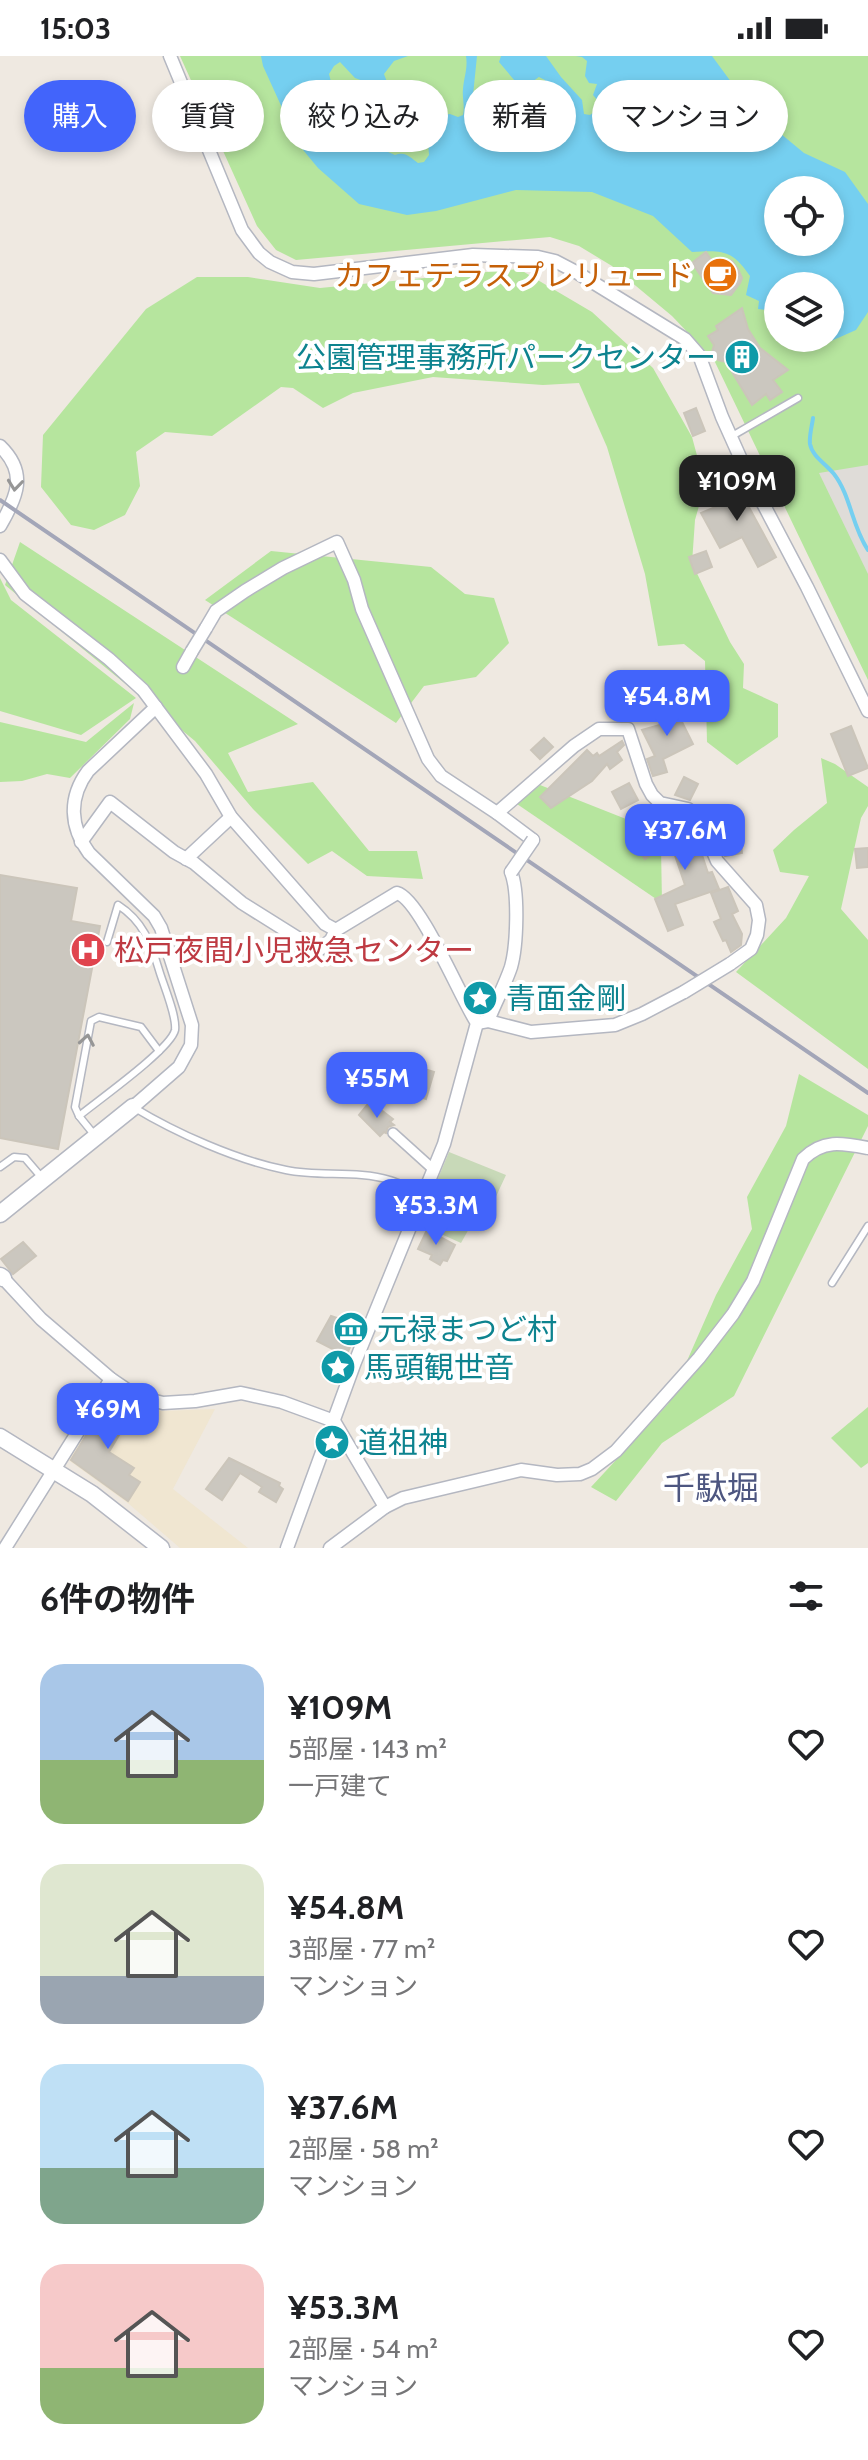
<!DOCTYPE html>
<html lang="ja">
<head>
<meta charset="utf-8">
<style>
  :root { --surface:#fff; --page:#f6f6f6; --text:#202124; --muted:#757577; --accent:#4264fb }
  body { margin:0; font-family:Cabin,"Noto Sans JP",sans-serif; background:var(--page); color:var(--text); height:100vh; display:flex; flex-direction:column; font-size:30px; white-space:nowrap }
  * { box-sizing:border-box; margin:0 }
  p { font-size:26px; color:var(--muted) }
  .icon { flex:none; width:44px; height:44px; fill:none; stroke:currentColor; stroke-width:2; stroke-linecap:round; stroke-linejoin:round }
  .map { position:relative; height:1492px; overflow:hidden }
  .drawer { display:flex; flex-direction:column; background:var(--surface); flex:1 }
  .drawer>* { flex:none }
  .guide { position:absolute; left:24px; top:24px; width:820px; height:72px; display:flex; gap:16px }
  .fabs { position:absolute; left:764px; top:120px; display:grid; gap:16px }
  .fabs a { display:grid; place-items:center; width:80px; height:80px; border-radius:50%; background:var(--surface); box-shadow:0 4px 12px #0003; font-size:40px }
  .price { position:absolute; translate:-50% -68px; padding:0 18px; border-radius:16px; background:var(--accent); color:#fff; font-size:26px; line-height:52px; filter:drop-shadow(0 2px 4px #0008) }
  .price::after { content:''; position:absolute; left:50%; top:48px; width:24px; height:18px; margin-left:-12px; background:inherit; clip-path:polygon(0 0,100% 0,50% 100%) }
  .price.current { background:#222; color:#fff }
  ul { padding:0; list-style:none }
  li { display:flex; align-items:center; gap:24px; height:200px; padding:0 40px }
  li span { display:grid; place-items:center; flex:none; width:224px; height:160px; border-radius:24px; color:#555 }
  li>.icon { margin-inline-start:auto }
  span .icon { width:96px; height:96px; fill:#fffc; stroke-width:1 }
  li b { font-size:34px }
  h2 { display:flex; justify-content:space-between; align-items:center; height:96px; padding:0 40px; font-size:34px }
  .tag { padding:0 28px; border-radius:36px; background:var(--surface); box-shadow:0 4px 12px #0003; font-size:28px; line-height:72px }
  .tag.current { background:var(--accent); color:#fff }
  .status { display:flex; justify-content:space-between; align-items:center; height:56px; padding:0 40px; background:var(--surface); direction:ltr }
  .status svg { height:22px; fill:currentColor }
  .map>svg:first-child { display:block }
  .education { fill:#f0e6d1 }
  .green { fill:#b6e59e; fill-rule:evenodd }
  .cemetery { fill:#c8d9b8 }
  .plaza { fill:#dfdcd8 }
  .water { fill:#75cff0; fill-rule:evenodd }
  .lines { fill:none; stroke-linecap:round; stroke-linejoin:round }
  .stream { stroke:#75cff0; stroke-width:4 }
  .building { fill:#cbc7bf; stroke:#cbc5ba; stroke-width:2 }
  .service-casing { stroke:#b4b7c1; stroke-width:9 }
  .pedestrian-casing { stroke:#b4b7c1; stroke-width:12 }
  .minor-casing { stroke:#b4b7c1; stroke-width:15 }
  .tertiary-casing { stroke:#b4b7c1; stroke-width:19 }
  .service { stroke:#fff; stroke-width:6 }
  .pedestrian { stroke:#fff; stroke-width:9 }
  .minor { stroke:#fff; stroke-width:12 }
  .tertiary { stroke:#fff; stroke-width:16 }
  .rail { stroke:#a3a6b8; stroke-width:4 }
  .minor-bridge-casing { stroke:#b4b7c1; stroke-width:15; stroke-linecap:butt }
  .minor-bridge { stroke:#fff; stroke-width:12 }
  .oneway { stroke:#969696 }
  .labels { text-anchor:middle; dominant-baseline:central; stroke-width:8; stroke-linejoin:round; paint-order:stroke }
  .food-label { font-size:30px; fill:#c56008; stroke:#fff; text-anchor:end }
  .culture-label { font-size:30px; fill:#0d838f; stroke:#fff; text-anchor:start }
  .health-label { font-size:30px; fill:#be3a42; stroke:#fff; text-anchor:start }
  .neighbourhood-label { font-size:32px; fill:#4d5680; stroke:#fff }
</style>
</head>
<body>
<div class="status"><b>15:03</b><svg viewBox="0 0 49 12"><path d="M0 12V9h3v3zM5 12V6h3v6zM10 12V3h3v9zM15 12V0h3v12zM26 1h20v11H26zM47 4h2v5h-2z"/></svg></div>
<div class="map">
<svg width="868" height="1492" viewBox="0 0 868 1492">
  <rect width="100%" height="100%" fill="#efe9e1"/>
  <path class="education" d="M115 1337 129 1346 161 1355 215 1353 173 1433 248 1492H180L129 1448 67 1403 104 1345Z"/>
  <g class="green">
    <path d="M180 0H868V624L714 304 672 260 612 210 579 190 550 181 296 204 276 194 257 170ZM778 134H830V186H778ZM778 230H830V282H778Z"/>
    <path d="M519 213 592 256 653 312 692 381 705 429 695 464 692 507 730 586 744 608 743 632 778 648V681L737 709 707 686 705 605 684 588 658 590 645 518 607 391 579 327 543 329 433 321 353 337 323 352 293 332 281 331 212 380 165 376 136 396 140 430 125 459 94 474 71 469 41 431 43 379 146 253 197 221H248L320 232Z"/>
    <path d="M20 486 298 668 228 697 248 736 313 726 369 795H417L423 823 367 820 332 795 308 808 253 753 195 685 5 529Z"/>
    <path d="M271 495 431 511 465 538 494 542 509 587 476 621 424 630 396 667 205 544Z"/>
    <path d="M0 522 11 544 136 642 81 679 0 655Z"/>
    <path d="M134 647 130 663 70 722 47 718 22 725 0 726V666L86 686Z"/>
    <path d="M821 702 835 708 868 731V750L861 762 841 853 868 884V1013L736 916 786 862 809 820 780 816 773 794 794 774 827 747Z"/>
    <path d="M540 729 626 763 661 791 662 847 517 748Z"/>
    <path d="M799 1018 868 1059V1070L734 1340 662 1387 616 1445 591 1431 668 1348 716 1239 752 1173 747 1141 786 1070Z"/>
    <path d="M868 1351V1407L861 1412 831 1382Z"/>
  </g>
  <path class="cemetery" d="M449 1096 506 1119 493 1147 485 1144 461 1187 419 1168Z"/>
  <path class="plaza" d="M868 409V518L819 417Z"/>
  <path class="water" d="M261 0H408L394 5 384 18 387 26 421 48 429 47 436 60 450 58 458 61 463 59C465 50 462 42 463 33 464 21 468 12 466 0H477L472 49 477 59 486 61 513 51 515 36 520 31 499 6 501 0H546L561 21 582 44 584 58 590 59 597 54 598 45 593 39 597 28 589 27 585 20 587 5 582 1 576 0H712L751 53 804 97 845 116 868 148V256L856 274 822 289 781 282H830V230H778V279L771 270 772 261H765L766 254 758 253 759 245 746 239 750 220C732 194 723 194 692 196L653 160 592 136 516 134 436 155 407 159 359 148 318 112 299 89 263 10ZM340 6 355 22 377 30 394 59 409 67 415 75 428 85 429 99 424 106 418 107C410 101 405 95 395 99L379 92 369 83C365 64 363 62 347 53 335 45 332 30 329 18L334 10ZM539 21 545 24 544 36 552 49 555 60 559 65 539 95 534 93C527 81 524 44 530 30 530 28 538 21 539 21ZM778 134H830V186H778Z"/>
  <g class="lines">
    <path class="stream" d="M813 362C812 370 809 380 810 388 812 400 826 408 834 418 851 440 852 471 868 494"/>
  </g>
  <g class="building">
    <path d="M706 196 712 205 722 203 732 205 738 213 742 222 740 227 731 239 713 237 692 207Z"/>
    <path d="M742 252 748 273 760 292 788 314 773 324 782 336 770 344 766 338 752 349 726 306 718 304 712 296 714 289 708 280 718 274 716 270Z"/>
    <path d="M696 352 705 375 693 380 684 357Z"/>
    <path d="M731 422 741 444 744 442 776 501 758 511 742 481 720 492 701 457 720 449 712 430Z"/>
    <path d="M706 495 712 511 695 518 689 501Z"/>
    <path d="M685 647 687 658 679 660 693 688 663 703 667 716 653 720 647 703 655 700 642 674 667 667 664 651Z"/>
    <path d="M851 670 868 712 848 720 831 678Z"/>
    <path d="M544 682 553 691 540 703 531 694Z"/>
    <path d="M622 685 624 689 617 696 622 704 610 713 607 708 592 725 551 752 540 741 587 694 593 700 597 697 599 700Z"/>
    <path d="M684 721 698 728 690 744 675 739Z"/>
    <path d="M629 727 638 744 621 753 612 736Z"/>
    <path d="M675 760 683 761 688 768 696 781 708 817 712 816 719 833 675 848 683 869 668 875 655 843 685 829 664 767Z"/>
    <path d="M654 773 663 790 645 803 635 789Z"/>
    <path d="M740 780 742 797 725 800 722 784Z"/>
    <path d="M868 792V811L857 812 855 793Z"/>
    <path d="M0 819 77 832 71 865 100 870 58 1093 0 1082Z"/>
    <path d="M728 831 738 855 732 858 742 878 741 889 731 896 726 884 723 885 714 866 721 863 711 837Z"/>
    <path d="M398 1005 434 1016 426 1043 390 1032Z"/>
    <path d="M368 1048 379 1057 381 1054 393 1063 390 1066 394 1069 388 1071 386 1077 384 1076 380 1080 359 1059Z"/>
    <path d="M427 1174 455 1189 447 1205 443 1204 440 1209 430 1203 432 1199 418 1193Z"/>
    <path d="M23 1186 36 1200 13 1218 1 1203Z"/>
    <path d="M331 1260 343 1264 345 1260 361 1267 346 1300 317 1285Z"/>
    <path d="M117 1340 135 1352 109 1396 134 1412 129 1419 140 1426 128 1445 71 1404 90 1373 101 1360 104 1362Z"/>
    <path d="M229 1402 280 1427 279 1430 283 1433 276 1446 259 1436 262 1431 240 1417 222 1444 206 1433Z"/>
  </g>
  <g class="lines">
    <defs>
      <g id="service">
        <path d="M732 380 798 342"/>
        <path d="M133 1051C176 1077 236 1104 286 1114 319 1121 357 1114 390 1124 402 1128 413 1134 424 1138"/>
        <path d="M79 1060 75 1051 91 965 99 961 141 971 159 995"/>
        <path d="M96 1081 79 1060C97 1045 171 993 175 974 177 960 163 928 159 914 151 887 143 865 118 849L107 886"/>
        <path d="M0 1111 14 1101 25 1102 43 1123"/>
        <path d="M832 1227 868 1170"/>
      </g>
      <path id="pedestrian" d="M393 1077 434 1114"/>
      <g id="minor">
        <path d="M170 0 242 174 259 197 270 206 292 216 314 218 473 199 538 201 555 205 576 216 685 283 699 299 722 361 748 419 807 531 868 655"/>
        <path d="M0 390C28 417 17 441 0 470"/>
        <path d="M0 504 25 538 109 603 143 634 206 718 231 761 325 868 336 874 397 837C420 843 461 943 477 967L444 1088 355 1306 287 1492"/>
        <path d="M206 572 216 555 245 535 283 512 337 486 354 524 362 553 428 703 441 720 497 757"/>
        <path d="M183 611 192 595"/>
        <path d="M533 784 497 757 574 690 599 673H628L646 728 652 739 660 747 688 753 703 772 717 805 756 849 759 864 757 879 751 893 730 908"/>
        <path d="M81 786 110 746 174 796 194 807 242 847 309 889 316 896 331 884 336 874"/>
        <path d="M186 803 231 761"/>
        <path d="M488 965C495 947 505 929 511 911 517 890 519 836 511 816"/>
        <path d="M477 967 488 965 531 976 615 969 642 958 684 936"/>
        <path d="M133 1051 179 1011 191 989 192 969 161 872 154 860 89 797C70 771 68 742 88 715L156 651"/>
        <path d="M3 1222 41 1263 111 1323 136 1340 163 1347 195 1345 241 1337 282 1346 334 1365 385 1451 403 1442 521 1414 557 1419 580 1418 592 1413 616 1395 699 1302 733 1258 753 1225 803 1103C823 1083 842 1087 868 1092"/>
        <path d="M5 1492 111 1323"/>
        <path d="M330 1492 385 1451"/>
      </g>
      <g id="tertiary">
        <path d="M0 1158 133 1051"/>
        <path d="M0 1220 3 1222"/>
        <path d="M0 1381 92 1438 161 1492"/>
      </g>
    </defs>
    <use href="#service" class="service-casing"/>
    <use href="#pedestrian" class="pedestrian-casing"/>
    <use href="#minor" class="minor-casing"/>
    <use href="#tertiary" class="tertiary-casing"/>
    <use href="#service" class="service"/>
    <use href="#pedestrian" class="pedestrian"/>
    <use href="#minor" class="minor"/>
    <use href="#tertiary" class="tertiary"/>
    <path class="rail" d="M0 444 868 1037"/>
    <defs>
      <g id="minor-bridge">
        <path d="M192 595 206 572"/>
        <path d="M511 816 533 784"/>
        <path d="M684 936 730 908"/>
      </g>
    </defs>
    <use href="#minor-bridge" class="minor-bridge-casing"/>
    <use href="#minor-bridge" class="minor-bridge"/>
  </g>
  <defs><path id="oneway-chevron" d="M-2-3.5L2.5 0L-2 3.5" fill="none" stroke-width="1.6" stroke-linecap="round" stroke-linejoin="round" transform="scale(2)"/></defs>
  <g class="oneway">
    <use href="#oneway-chevron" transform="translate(15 429) rotate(96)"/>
    <use href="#oneway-chevron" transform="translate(87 984) rotate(-80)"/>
  </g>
  <defs>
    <symbol id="cafe-disc" viewBox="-11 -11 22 22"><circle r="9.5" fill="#e8710a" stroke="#fff"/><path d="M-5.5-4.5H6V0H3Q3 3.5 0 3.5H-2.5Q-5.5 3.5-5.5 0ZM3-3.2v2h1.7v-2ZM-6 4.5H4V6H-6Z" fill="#fff"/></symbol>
    <symbol id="building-disc" viewBox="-11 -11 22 22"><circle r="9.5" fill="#0f9aa8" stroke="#fff"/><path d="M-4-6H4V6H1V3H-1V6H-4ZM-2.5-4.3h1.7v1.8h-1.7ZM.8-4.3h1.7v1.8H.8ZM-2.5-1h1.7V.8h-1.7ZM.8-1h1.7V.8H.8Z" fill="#fff"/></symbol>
    <symbol id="hospital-disc" viewBox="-11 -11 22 22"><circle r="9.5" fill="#e0444e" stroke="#fff"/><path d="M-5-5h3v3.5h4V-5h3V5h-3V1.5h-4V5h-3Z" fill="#fff"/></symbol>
    <symbol id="sight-disc" viewBox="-11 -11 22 22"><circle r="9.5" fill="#0f9aa8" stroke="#fff"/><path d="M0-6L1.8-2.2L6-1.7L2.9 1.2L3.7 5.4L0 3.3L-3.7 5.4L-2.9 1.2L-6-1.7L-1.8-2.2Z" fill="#fff"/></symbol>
    <symbol id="museum-disc" viewBox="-11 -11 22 22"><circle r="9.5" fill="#0f9aa8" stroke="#fff"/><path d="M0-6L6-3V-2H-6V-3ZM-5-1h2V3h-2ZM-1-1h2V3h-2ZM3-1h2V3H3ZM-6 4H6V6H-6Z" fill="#fff"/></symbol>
  </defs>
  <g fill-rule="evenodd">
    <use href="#cafe-disc" x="700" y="199" width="40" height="40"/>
    <use href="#building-disc" x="722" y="281" width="40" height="40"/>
    <use href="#hospital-disc" x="68" y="874" width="40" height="40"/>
    <use href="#sight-disc" x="460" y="922" width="40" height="40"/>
    <use href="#museum-disc" x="331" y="1253" width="40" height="40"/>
    <use href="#sight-disc" x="318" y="1291" width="40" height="40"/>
    <use href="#sight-disc" x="312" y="1366" width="40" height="40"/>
  </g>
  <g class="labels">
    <g class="food-label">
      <text x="694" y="219">カフェテラスプレリュード</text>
    </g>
    <g class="culture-label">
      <text x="716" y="301" text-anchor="end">公園管理事務所パークセンター</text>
      <text x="506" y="942">青面金剛</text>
      <text x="377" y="1273">元禄まつど村</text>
      <text x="364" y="1311">馬頭観世音</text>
      <text x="358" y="1386">道祖神</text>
    </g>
    <g class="health-label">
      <text x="114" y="894">松戸夜間小児救急センター</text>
    </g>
    <g class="neighbourhood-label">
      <text x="711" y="1431">千駄堀</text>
    </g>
  </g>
</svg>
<div class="fabs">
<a><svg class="icon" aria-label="locate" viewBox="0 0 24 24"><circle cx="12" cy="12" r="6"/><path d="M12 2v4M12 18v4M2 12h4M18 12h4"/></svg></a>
<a><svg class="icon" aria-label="layers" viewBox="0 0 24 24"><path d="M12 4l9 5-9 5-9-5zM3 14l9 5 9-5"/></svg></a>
</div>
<b class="price current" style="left:737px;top:467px">¥109M</b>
<b class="price" style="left:667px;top:682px">¥54.8M</b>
<b class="price" style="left:685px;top:816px">¥37.6M</b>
<b class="price" style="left:377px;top:1064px">¥55M</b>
<b class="price" style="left:436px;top:1191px">¥53.3M</b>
<b class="price" style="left:108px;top:1395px">¥69M</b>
<div class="guide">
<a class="tag current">購入</a>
<a class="tag">賃貸</a>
<a class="tag">絞り込み</a>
<a class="tag">新着</a>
<a class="tag">マンション</a>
</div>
</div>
<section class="drawer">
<h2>6件の物件<svg class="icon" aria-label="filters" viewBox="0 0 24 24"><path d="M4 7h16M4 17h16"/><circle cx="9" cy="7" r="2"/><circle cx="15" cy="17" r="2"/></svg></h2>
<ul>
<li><span style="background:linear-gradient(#a9c7e8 60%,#8fb573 0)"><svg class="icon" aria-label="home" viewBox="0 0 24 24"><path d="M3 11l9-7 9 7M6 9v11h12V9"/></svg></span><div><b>¥109M</b><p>5部屋 · 143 m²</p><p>一戸建て</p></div><svg class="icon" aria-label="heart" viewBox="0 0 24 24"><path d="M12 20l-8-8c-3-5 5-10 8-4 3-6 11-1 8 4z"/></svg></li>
<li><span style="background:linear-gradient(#dfe7d0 70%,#9aa5b1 0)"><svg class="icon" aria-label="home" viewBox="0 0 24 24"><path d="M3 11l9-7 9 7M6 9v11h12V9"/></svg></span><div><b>¥54.8M</b><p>3部屋 · 77 m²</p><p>マンション</p></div><svg class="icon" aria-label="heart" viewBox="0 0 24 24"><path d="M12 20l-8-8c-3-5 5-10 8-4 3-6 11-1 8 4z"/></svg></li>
<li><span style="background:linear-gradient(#bfe0f5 65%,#7fa58c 0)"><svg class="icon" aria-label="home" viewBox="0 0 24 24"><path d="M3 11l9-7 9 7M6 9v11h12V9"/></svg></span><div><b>¥37.6M</b><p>2部屋 · 58 m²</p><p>マンション</p></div><svg class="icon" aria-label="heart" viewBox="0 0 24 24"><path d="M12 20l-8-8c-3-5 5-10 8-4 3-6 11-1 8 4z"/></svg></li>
<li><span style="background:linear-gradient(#f6c9c9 65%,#8fb573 0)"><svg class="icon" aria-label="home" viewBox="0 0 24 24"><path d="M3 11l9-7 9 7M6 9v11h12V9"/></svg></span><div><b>¥53.3M</b><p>2部屋 · 54 m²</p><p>マンション</p></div><svg class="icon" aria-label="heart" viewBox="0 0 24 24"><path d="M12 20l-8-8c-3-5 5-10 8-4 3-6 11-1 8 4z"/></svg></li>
</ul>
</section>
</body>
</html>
